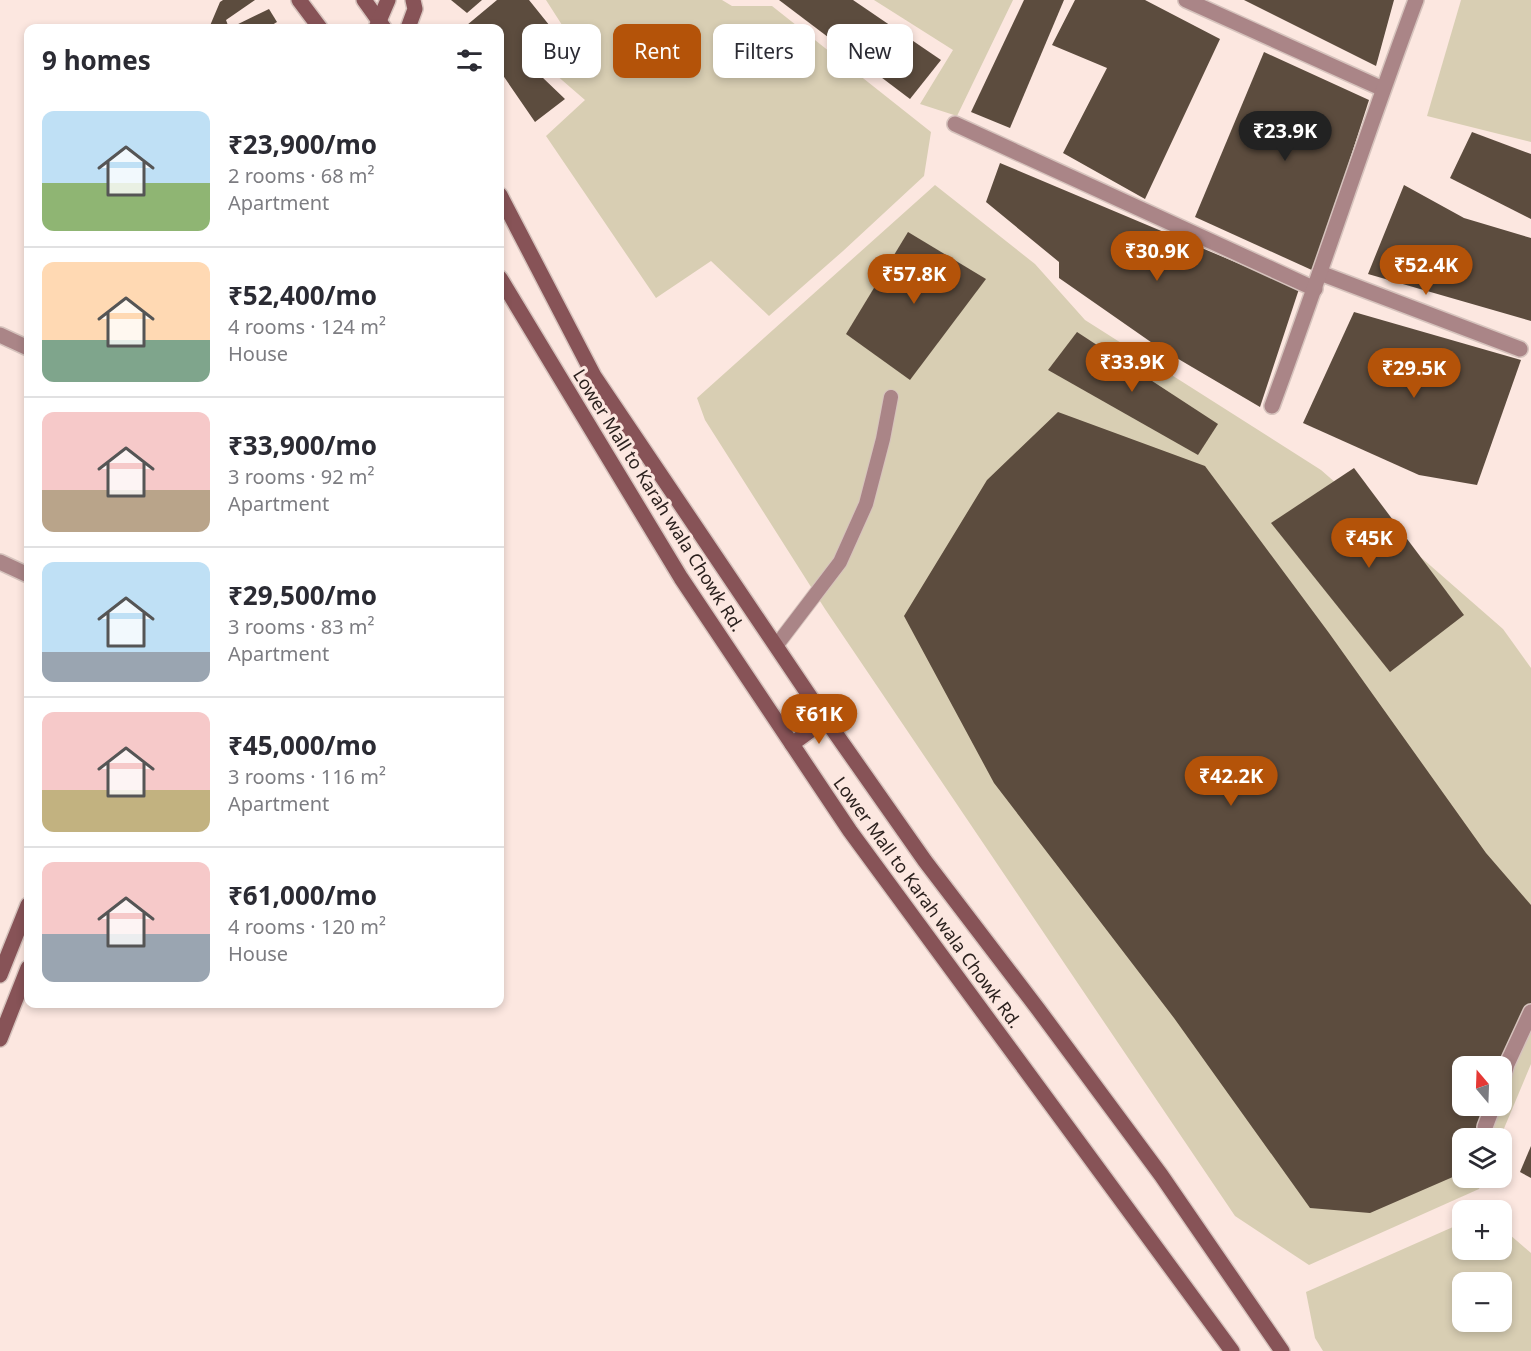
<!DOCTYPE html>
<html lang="en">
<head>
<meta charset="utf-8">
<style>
  :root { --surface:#fff; --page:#f7f7f7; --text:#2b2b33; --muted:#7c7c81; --line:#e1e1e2; --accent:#b45309 }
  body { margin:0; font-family:"Noto Sans",sans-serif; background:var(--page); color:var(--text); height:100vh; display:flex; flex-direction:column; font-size:22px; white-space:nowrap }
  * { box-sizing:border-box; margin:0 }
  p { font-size:20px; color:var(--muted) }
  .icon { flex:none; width:33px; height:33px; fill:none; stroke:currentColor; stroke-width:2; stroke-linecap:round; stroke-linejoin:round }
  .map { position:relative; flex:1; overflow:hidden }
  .panel { position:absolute; left:24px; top:24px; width:480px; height:984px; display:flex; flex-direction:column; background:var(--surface); border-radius:12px; box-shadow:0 3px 9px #0003 }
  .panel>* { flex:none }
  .top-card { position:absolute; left:522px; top:24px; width:570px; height:54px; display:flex; gap:12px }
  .needle { width:39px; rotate:341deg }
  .fabs { position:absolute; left:1452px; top:1056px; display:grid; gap:12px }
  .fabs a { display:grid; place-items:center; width:60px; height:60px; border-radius:12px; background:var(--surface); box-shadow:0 3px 9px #0003; font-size:30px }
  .price { position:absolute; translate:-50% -51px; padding:0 14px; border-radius:21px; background:var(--accent); color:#fff; font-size:20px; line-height:39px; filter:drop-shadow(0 2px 3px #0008) }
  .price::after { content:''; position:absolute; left:50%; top:36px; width:18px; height:14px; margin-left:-9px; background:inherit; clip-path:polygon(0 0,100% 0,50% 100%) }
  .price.current { background:#222; color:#fff }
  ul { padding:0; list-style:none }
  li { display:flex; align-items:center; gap:18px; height:150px; padding:0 18px }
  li+li { border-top:2px solid var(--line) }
  li span { display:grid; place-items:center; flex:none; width:168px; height:120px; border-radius:12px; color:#555 }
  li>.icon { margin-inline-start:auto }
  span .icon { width:72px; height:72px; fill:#fffc; stroke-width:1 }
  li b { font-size:26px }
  h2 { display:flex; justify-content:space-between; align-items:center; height:72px; padding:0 18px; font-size:26px }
  .pill { padding:0 21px; border-radius:12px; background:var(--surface); box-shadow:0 3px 9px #0003; font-size:21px; line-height:54px }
  .pill.current { background:var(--accent); color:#fff }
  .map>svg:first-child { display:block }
  .green { fill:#d8ceb3; fill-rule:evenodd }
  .building { fill:#5c4c3e }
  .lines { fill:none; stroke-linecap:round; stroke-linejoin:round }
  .lane-casing { stroke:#d6c3bd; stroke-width:16 }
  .street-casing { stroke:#d6c3bd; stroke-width:18 }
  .secondary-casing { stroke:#d6c3bd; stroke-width:18 }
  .lane { stroke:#aa8587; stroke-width:14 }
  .street { stroke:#aa8587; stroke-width:15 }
  .secondary { stroke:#875357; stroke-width:15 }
  .labels { text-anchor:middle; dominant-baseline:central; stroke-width:6; stroke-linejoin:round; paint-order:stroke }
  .street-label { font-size:18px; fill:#2b211e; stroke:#fce7e0 }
</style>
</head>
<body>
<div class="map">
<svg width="1531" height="1351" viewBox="0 0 1531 1351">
  <rect width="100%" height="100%" fill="#fce7e0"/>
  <g class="green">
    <path d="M546 0H722L732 6H772L931 132 924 176 843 251 769 316 711 261 656 298 546 136 585 100 555 74 571 39Z"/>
    <path d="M874 0H1013L957 116 920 104 953 50Z"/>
    <path d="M1461 0H1531V142L1427 116Z"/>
    <path d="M935 185 1035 264 1085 320 1321 470 1503 629 1531 668V1064L1500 1138H1462V1178H1484L1479 1189 1309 1265 1235 1216 825 609 705 420 697 398ZM1462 1066H1502V1106H1462Z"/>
    <path d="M1462 1223V1250H1502V1228L1531 1253V1351H1323L1315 1338 1306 1292ZM1502 1282V1322H1462V1282Z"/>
  </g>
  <g class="building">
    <path d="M223 0H255L226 20 229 28H209L220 2Z"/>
    <path d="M451 0H482L467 13Z"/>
    <path d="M497 0H529L562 41 542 77 565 99 535 122 500 71V28H470L467 25Z"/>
    <path d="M779 0H853L941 60 910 99Z"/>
    <path d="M1024 0H1064L1010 128 971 112Z"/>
    <path d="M1075 0H1145L1220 39 1145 199 1063 153 1107 68 1052 45Z"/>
    <path d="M1244 0H1394L1376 66Z"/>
    <path d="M269 9 277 22 267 28H230Z"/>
    <path d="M1264 52 1369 100 1314 271 1195 217Z"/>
    <path d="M1472 132 1531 154V219L1450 178Z"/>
    <path d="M1000 163 1299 289 1260 407 1158 347 1059 278V262L986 202Z"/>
    <path d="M1404 185 1464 218 1531 238V321L1368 274Z"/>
    <path d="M908 232 986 279 910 380 846 334Z"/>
    <path d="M1354 312 1521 360 1477 485 1419 475 1303 423Z"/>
    <path d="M1077 332 1218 424 1198 455 1048 370Z"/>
    <path d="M1058 412 1205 466 1329 633 1486 853 1531 905V1011L1502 1066H1462V1106H1491L1477 1138H1462V1173L1370 1213 1310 1208 1174 1018 994 783 904 616 987 480Z"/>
    <path d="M1354 468 1464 615 1390 672 1271 523Z"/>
    <path d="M1531 1146V1178L1520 1172Z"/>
  </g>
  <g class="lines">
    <defs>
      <path id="lane" d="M776 646 840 562 866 504 883 439 891 397"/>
      <g id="street">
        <path d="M1186 0 1383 89"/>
        <path d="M955 124 1315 289"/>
        <path d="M1320 273 1520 349"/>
        <path d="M0 335 28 348"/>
        <path d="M1272 406C1322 271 1366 134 1416 0"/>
        <path d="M0 562 28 575"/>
        <path d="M1502 1081 1507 1064 1531 1012"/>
        <path d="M1485 1127 1493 1106"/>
      </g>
      <g id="secondary">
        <path d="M299 0 320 28"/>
        <path d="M364 0 384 28"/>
        <path d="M376 28 388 0"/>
        <path d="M408 28 415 9 413 0"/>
        <path d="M500 195 594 376 817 707 925 861 1038 1009 1161 1175 1282 1351"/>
        <path d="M500 278 681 578 850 831 1232 1351"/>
        <path d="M792 744 825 720"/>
        <path d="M0 975 28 905"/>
        <path d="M0 1039 28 968"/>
      </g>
    </defs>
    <use href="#lane" class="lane-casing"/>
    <use href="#street" class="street-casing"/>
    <use href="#secondary" class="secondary-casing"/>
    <use href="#lane" class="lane"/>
    <use href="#street" class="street"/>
    <use href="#secondary" class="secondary"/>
  </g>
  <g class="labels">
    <g class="street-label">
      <text transform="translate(659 500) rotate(58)">Lower Mall to Karah wala Chowk Rd.</text>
      <text transform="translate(928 902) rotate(54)">Lower Mall to Karah wala Chowk Rd.</text>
    </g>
  </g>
</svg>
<div class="fabs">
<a><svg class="needle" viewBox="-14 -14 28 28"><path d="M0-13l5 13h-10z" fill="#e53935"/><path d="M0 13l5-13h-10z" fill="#7c7c81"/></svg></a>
<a><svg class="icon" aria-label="layers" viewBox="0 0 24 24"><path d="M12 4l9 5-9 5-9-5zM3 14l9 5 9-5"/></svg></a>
<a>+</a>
<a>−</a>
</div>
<b class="price current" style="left:1285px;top:162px">₹23.9K</b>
<b class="price" style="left:1157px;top:282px">₹30.9K</b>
<b class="price" style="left:1426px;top:296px">₹52.4K</b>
<b class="price" style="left:914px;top:305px">₹57.8K</b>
<b class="price" style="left:1132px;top:393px">₹33.9K</b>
<b class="price" style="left:1414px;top:399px">₹29.5K</b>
<b class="price" style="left:1369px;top:569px">₹45K</b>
<b class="price" style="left:819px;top:745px">₹61K</b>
<b class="price" style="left:1231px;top:807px">₹42.2K</b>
<div class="top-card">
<a class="pill">Buy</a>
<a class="pill current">Rent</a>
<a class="pill">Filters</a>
<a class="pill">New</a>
</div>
<section class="panel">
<h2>9 homes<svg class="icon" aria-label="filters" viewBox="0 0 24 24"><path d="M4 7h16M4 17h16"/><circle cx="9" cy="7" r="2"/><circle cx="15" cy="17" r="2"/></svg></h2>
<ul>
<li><span style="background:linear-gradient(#bfe0f5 60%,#8fb573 0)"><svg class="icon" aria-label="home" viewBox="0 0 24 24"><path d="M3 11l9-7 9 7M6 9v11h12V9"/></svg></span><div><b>₹23,900/mo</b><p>2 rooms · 68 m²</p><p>Apartment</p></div></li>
<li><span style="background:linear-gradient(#ffd9b3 65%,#7fa58c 0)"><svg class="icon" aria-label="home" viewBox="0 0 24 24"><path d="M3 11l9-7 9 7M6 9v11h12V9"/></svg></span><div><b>₹52,400/mo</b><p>4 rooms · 124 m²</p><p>House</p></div></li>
<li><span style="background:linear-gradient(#f6c9c9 65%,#b9a48a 0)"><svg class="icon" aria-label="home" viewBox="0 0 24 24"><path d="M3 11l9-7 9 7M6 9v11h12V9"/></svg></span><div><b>₹33,900/mo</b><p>3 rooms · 92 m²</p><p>Apartment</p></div></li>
<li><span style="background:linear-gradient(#bfe0f5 75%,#9aa5b1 0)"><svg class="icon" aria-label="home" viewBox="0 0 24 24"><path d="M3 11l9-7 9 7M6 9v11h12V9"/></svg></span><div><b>₹29,500/mo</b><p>3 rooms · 83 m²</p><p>Apartment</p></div></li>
<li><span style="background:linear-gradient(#f6c9c9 65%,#c2b280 0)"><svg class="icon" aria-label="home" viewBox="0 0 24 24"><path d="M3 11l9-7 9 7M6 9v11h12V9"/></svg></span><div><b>₹45,000/mo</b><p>3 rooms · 116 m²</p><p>Apartment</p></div></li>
<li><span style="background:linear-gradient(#f6c9c9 60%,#9aa5b1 0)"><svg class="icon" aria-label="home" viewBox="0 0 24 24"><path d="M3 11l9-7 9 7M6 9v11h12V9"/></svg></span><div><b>₹61,000/mo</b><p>4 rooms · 120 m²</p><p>House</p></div></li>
</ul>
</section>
</div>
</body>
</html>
